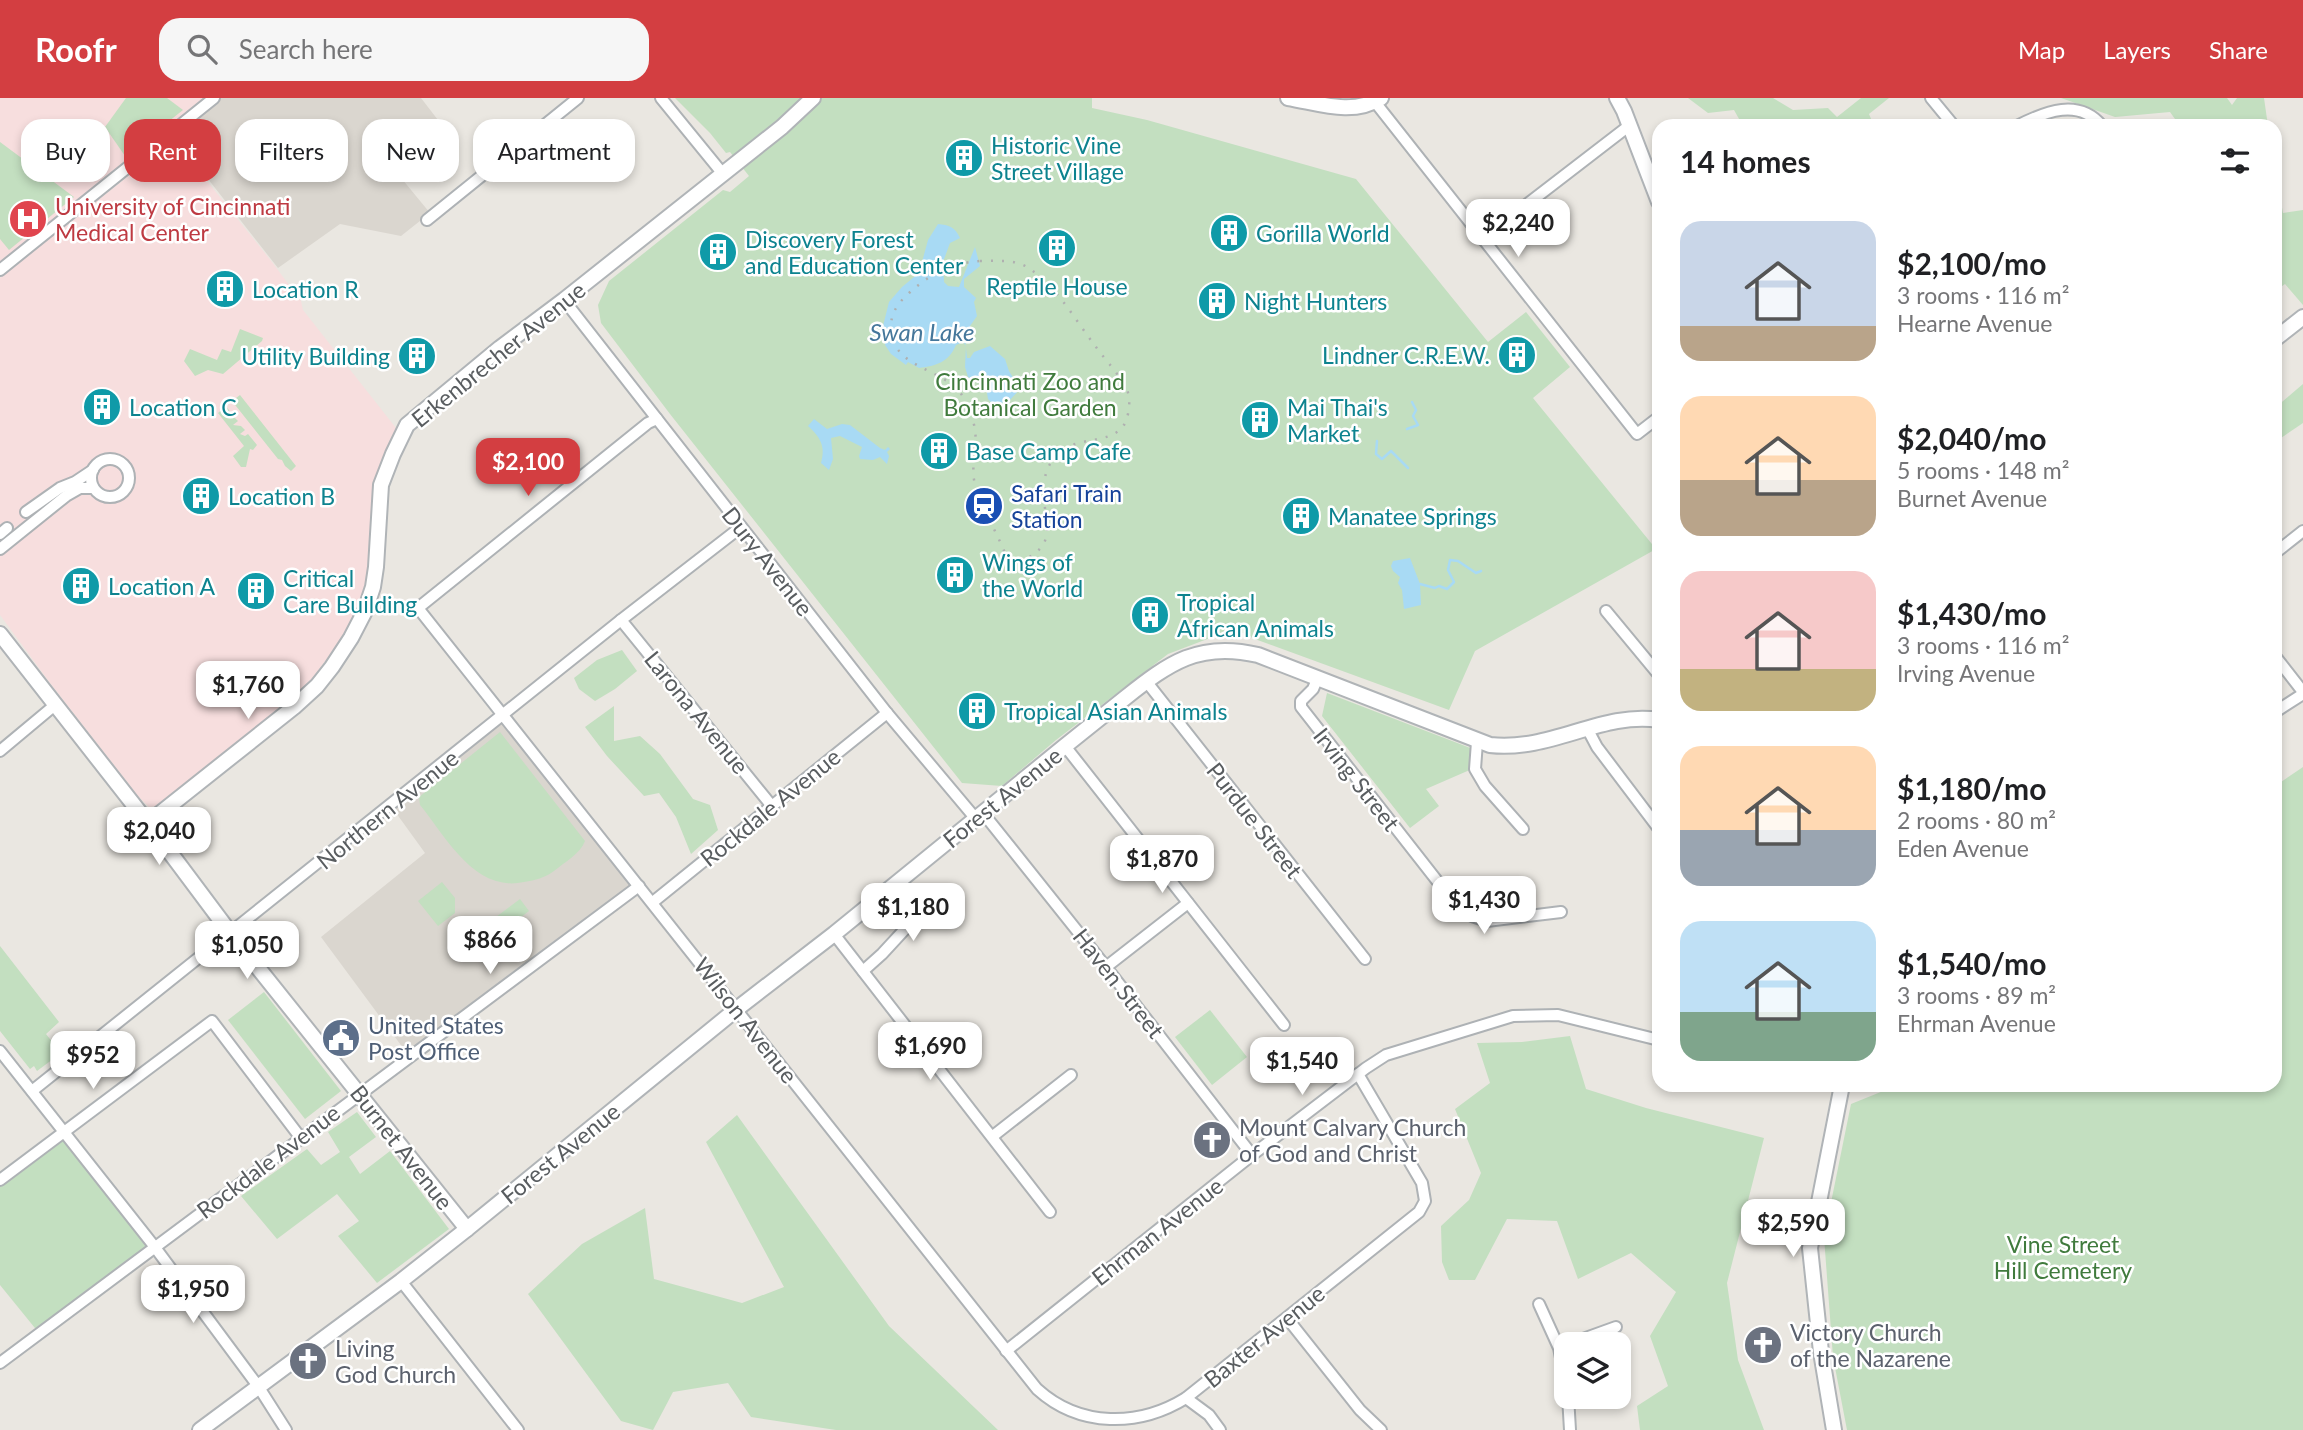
<!DOCTYPE html>
<html lang="en">
<head>
<meta charset="utf-8">
<style>
  :root { --surface:#fff; --page:#f6f6f6; --text:#202124; --muted:#757577; --accent:#d33e41 }
  body { margin:0; font-family:Lato,sans-serif; background:var(--page); color:var(--text); height:100vh; display:flex; flex-direction:column; font-size:26px; white-space:nowrap }
  * { box-sizing:border-box; margin:0 }
  p { font-size:23px; color:var(--muted) }
  .icon { flex:none; width:38px; height:38px; fill:none; stroke:currentColor; stroke-width:2; stroke-linecap:round; stroke-linejoin:round }
  .map { position:relative; flex:1; overflow:hidden }
  .side { position:absolute; left:1652px; top:21px; width:630px; height:973px; display:flex; flex-direction:column; background:var(--surface); border-radius:21px; box-shadow:0 4px 10px #0003 }
  .side>* { flex:none }
  .guide { position:absolute; left:21px; top:21px; width:665px; height:63px; display:flex; gap:14px }
  .controls { position:absolute; left:1554px; top:1234px; display:grid; gap:14px }
  .controls a { display:grid; place-items:center; width:77px; height:77px; border-radius:14px; background:var(--surface); box-shadow:0 4px 10px #0003; font-size:35px }
  .price { position:absolute; translate:-50% -60px; padding:0 16px; border-radius:14px; background:#fff; color:#222; font-size:23px; line-height:46px; filter:drop-shadow(0 2px 4px #0008) }
  .price::after { content:''; position:absolute; left:50%; top:42px; width:21px; height:16px; margin-left:-10px; background:inherit; clip-path:polygon(0 0,100% 0,50% 100%) }
  .price.active { background:var(--accent); color:#fff }
  ul { padding:0; list-style:none }
  li { display:flex; align-items:center; gap:21px; height:175px; padding:0 28px }
  li span { display:grid; place-items:center; flex:none; width:196px; height:140px; border-radius:21px; color:#555 }
  li>.icon { margin-inline-start:auto }
  span .icon { width:84px; height:84px; fill:#fffc; stroke-width:1 }
  li b { font-size:30px }
  h2 { display:flex; justify-content:space-between; align-items:center; height:84px; padding:0 28px; font-size:30px }
  .tag { padding:0 24px; border-radius:21px; background:var(--surface); box-shadow:0 4px 10px #0003; font-size:24px; line-height:63px }
  .tag.active { background:var(--accent); color:#fff }
  header { display:flex; align-items:center; gap:42px; box-sizing:border-box; height:98px; padding:0 35px; background:var(--accent); color:#fff }
  header strong { font-size:33px }
  nav { display:flex; gap:38px; margin-inline-start:auto; font-size:24px }
  .search { width:490px; height:63px; background:var(--page); display:flex; align-items:center; gap:18px; box-sizing:border-box; padding:0 24px; border-radius:21px; color:var(--muted); font-size:26px }
  .map>svg:first-child { display:block }
  .education { fill:#dad6cf }
  .medical { fill:#f7dede }
  .green { fill:#c3dfc0 }
  .water { fill:#a8daf4 }
  .lines { fill:none; stroke-linecap:round; stroke-linejoin:round }
  .stream { stroke:#a8daf4; stroke-width:2.5 }
  .street-casing { stroke:#aeb2b5; stroke-width:14 }
  .secondary-casing { stroke:#b0b4b7; stroke-width:18 }
  .street { stroke:#fff; stroke-width:10 }
  .secondary { stroke:#fff; stroke-width:14 }
  .rail { stroke:#afb0b0; stroke-width:2.5; stroke-dasharray:2 9; stroke-linecap:butt }
  .labels { text-anchor:middle; dominant-baseline:central; stroke-width:5; stroke-linejoin:round; paint-order:stroke }
  .culture-label { font-size:23px; fill:#0d838f; stroke:#fff; text-anchor:start }
  .health-label { font-size:23px; fill:#be3a42; stroke:#fff; text-anchor:start }
  .street-label { font-size:23px; fill:#595d60; stroke:#fff }
  .park-label { font-size:23px; fill:#407b3d; stroke:#fff }
  .transit-label { font-size:23px; fill:#164399; stroke:#fff; text-anchor:start }
  .service-label { font-size:23px; fill:#4e5e75; stroke:#fff; text-anchor:start }
  .worship-label { font-size:23px; fill:#5b616d; stroke:#fff; text-anchor:start }
  .water-label { font-size:24px; font-style:italic; fill:#45779b; stroke:#fff }
</style>
</head>
<body>
<header>
<strong>Roofr</strong>
<div class="search"><svg class="icon" aria-label="search" viewBox="0 0 24 24"><circle cx="10" cy="10" r="6"/><path d="M15 15l6 6"/></svg>Search here</div>
<nav><a>Map</a><a>Layers</a><a>Share</a></nav>
</header>
<div class="map">
<svg width="2303" height="1332" viewBox="0 0 2303 1332">
  <rect width="100%" height="100%" fill="#eae7e1"/>
  <g class="education">
    <path d="M0 0H421L438 22 388 64 430 115 401 138 340 126 278 170 171 34Z"/>
    <path d="M503 617 639 788 409 958 321 839 425 755 391 708Z"/>
  </g>
  <g class="medical">
    <path d="M0 0H206L0 166Z"/>
    <path d="M170 45H176L179 48 272 164 301 203 303 212 396 330 376 382 374 435 367 483 359 508 346 535 311 582 288 603 157 708 149 709 138 698 50 585 0 517V180Z"/>
  </g>
  <g class="green">
    <path d="M126 0H167L183 12 125 58 105 29Z"/>
    <path d="M675 0H1092V10L1147 22 1356 81 1488 244 1526 214 1570 269 1533 300 1656 451 1475 553 1449 612 1252 540 1248 535H1223L1168 556 1056 642 1002 688 962 685 670 316 601 225 598 207 609 183 723 92 730 94 749 78 730 54 726 55 710 35Z"/>
    <path d="M1688 0H1773L1793 12 1828 10 1837 19 1861 0H1889L1869 16 1874 28H1743L1734 12 1708 15Z"/>
    <path d="M2061 0H2227L2232 7 2237 0H2264L2268 28H2180L2170 14 2115 19Z"/>
    <path d="M0 44 74 99 9 152 0 141Z"/>
    <path d="M174 48 192 70 174 72 144 82 143 72Z"/>
    <path d="M2275 70 2283 115 2303 112V207L2285 186 2275 193Z"/>
    <path d="M240 231 263 240 262 243 223 276 208 272 195 278 184 263 190 251 217 262 222 251 231 254Z"/>
    <path d="M2303 286V325L2275 344V310Z"/>
    <path d="M240 297 296 368 291 373 285 368 282 362 278 361 232 303Z"/>
    <path d="M226 308 231 315 227 319H234L238 323 233 327 241 328 245 332 240 336 245 338 248 336 257 347 253 352 250 351 246 369H241L233 358 244 348 218 315Z"/>
    <path d="M622 552 637 573 615 591 595 603 579 591 574 580 597 562Z"/>
    <path d="M1327 595 1473 651 1472 671 1426 691 1439 708 1410 730 1322 618Z"/>
    <path d="M614 608V643L640 638 660 656 693 701 710 707 718 732 691 756 676 719 659 695 644 698 607 658 585 629Z"/>
    <path d="M500 634 585 743C580 756 565 764 554 773 544 780 536 782 524 784 475 795 446 739 420 707L419 699Z"/>
    <path d="M2303 669V1332H1847L1833 1259 1824 1139 1851 1006 1898 987H2275V688Z"/>
    <path d="M442 784 455 800V815L438 828 418 803Z"/>
    <path d="M520 801 529 813 493 841 484 828Z"/>
    <path d="M0 848 59 924 46 936 61 955 37 973 34 968 30 971 0 933Z"/>
    <path d="M264 894 341 993 305 1021 228 922Z"/>
    <path d="M1210 912 1247 959 1212 987 1175 939Z"/>
    <path d="M1570 938 1586 991 1646 1010 1764 1040 1727 1185 1738 1262 1764 1332H1640L1637 1308 1668 1288 1650 1238 1676 1194 1631 1155 1578 1181 1557 1123 1507 1121 1475 1182H1449L1442 1164 1441 1128 1469 1102 1481 1075 1455 1011 1490 985 1477 945 1522 944Z"/>
    <path d="M357 1014 376 1039 349 1059 360 1076 390 1053 449 1131 377 1185 338 1138 359 1123 337 1096 277 1141 241 1098 307 1051 321 1067 340 1054 328 1034Z"/>
    <path d="M737 1017 889 1228 998 1332H836L751 1319 728 1285 673 1294 653 1332 621 1323 528 1196 582 1146 645 1110 654 1181 742 1205 784 1189 706 1044Z"/>
    <path d="M64 1034 154 1148 39 1235 0 1187V1082Z"/>
  </g>
  <g class="water">
    <path d="M938 126C949 127 955 129 960 140L950 145 943 164 944 184 948 188 959 189 975 149 980 168 964 181V189L976 200 974 204 977 218 970 228V234L965 241 967 260H970L974 254 990 248 1005 261 1009 273 1020 291 1008 304 993 306 988 301 986 289 968 279 965 269 966 248 963 244 956 247C949 264 936 268 919 270L908 264 906 267 891 256 885 247 886 237 882 232 889 204 902 189 919 175 928 142Z"/>
    <path d="M814 321 827 331 842 326 850 327 880 350 885 352 888 349 890 351 887 354 889 358 887 366 880 359 873 362 860 361 859 358 862 349 840 338 831 340 833 361 829 372 821 365C826 348 820 339 808 328Z"/>
    <path d="M1410 460 1420 486 1421 507 1404 511 1402 492 1398 485 1400 479 1393 473 1391 468 1393 463Z"/>
  </g>
  <g class="lines">
    <g class="stream">
      <path d="M1407 331 1418 327 1413 318 1416 312 1412 304"/>
      <path d="M1377 343 1376 356 1382 361 1391 353 1408 370"/>
      <path d="M1420 486 1435 490 1439 488 1447 491 1454 484 1448 472 1450 462 1458 463 1476 475 1481 473"/>
    </g>
    <defs>
      <g id="street">
        <path d="M661 0 723 76"/>
        <path d="M1931 0 1954 28"/>
        <path d="M1375 4 1637 336 1659 319"/>
        <path d="M2017 28C2046 13 2079 0 2102 28"/>
        <path d="M427 122 578 0"/>
        <path d="M1482 141 1630 27"/>
        <path d="M0 172 214 0"/>
        <path d="M564 202 887 615 976 721"/>
        <path d="M657 321 648 325 418 510 1037 1291C1080 1330 1139 1329 1186 1300L1419 1114 1425 1103 1422 1085 1358 976"/>
        <circle cx="110" cy="380" r="19"/>
        <path d="M26 414 60 390 75 384 93 372"/>
        <path d="M0 436 7 430"/>
        <path d="M0 451 66 398 80 390H93"/>
        <path d="M2275 455 2303 433"/>
        <path d="M1606 513 1659 577"/>
        <path d="M621 522 771 707"/>
        <path d="M2275 558 2303 594"/>
        <path d="M1318 579 1313 591 1301 603V609L1456 807 1472 818 1487 823 1561 814"/>
        <path d="M1146 583 1365 861"/>
        <path d="M2275 614 2303 596"/>
        <path d="M1588 632 1597 649 1659 731"/>
        <path d="M1477 644 1475 671 1485 688 1523 731"/>
        <path d="M1065 648 1284 927"/>
        <path d="M0 653 55 607"/>
        <path d="M983 715 1106 869 1252 1057"/>
        <path d="M653 804 887 615"/>
        <path d="M834 836 1050 1114"/>
        <path d="M1106 869 1188 805"/>
        <path d="M863 873 882 856 906 830 952 800"/>
        <path d="M0 953 154 1148 258 1288 286 1332"/>
        <path d="M32 993 621 522 741 429"/>
        <path d="M993 1038 1071 977"/>
        <path d="M0 1082 212 923 300 1039"/>
        <path d="M401 1183 518 1332"/>
        <path d="M1539 1206 1559 1250 1566 1285"/>
        <path d="M1287 1220 1360 1312 1381 1332"/>
        <path d="M1569 1246 1616 1229"/>
        <path d="M1006 1253 1252 1057 1366 970 1386 957 1513 918 1558 917 1659 942"/>
        <path d="M0 1265 639 788"/>
        <path d="M1568 1298 1570 1332"/>
        <path d="M1186 1300 1209 1317 1220 1332"/>
      </g>
      <g id="secondary">
        <path d="M1288 0C1319 5 1352 18 1381 0"/>
        <path d="M1617 0 1624 13 1659 104"/>
        <path d="M2275 241 2303 219"/>
        <path d="M0 536 148 725 231 836 467 1131"/>
        <path d="M148 725 294 609 317 588 332 569 351 540 365 513 373 489 376 469 381 387 393 356 407 327 500 250 564 202 782 29 813 0"/>
        <path d="M200 1332 401 1183 467 1131 738 910 834 836 1065 648C1085 632 1105 616 1125 600 1169 565 1199 543 1258 557L1490 647C1551 654 1602 613 1659 622"/>
        <path d="M1834 1332 1821 1254 1810 1150 1842 987"/>
      </g>
    </defs>
    <use href="#street" class="street-casing"/>
    <use href="#secondary" class="secondary-casing"/>
    <use href="#street" class="street"/>
    <use href="#secondary" class="secondary"/>
    <path class="rail" d="M980 163C995 163 1014 161 1027 169 1057 188 1075 222 1096 249 1106 263 1120 277 1127 292 1131 301 1129 315 1126 323 1113 353 1066 330 1048 370 1031 410 1072 444 1018 464L1011 462 1005 455C996 433 982 410 975 386 969 365 982 342 971 318 967 308 964 297 956 290 935 270 893 267 891 232 890 216 897 206 909 195 930 176 951 165 980 163Z"/>
  </g>
  <defs>
    <symbol id="building-disc" viewBox="-11 -11 22 22"><circle r="9.5" fill="#0f9aa8" stroke="#fff"/><path d="M-4-6H4V6H1V3H-1V6H-4ZM-2.5-4.3h1.7v1.8h-1.7ZM.8-4.3h1.7v1.8H.8ZM-2.5-1h1.7V.8h-1.7ZM.8-1h1.7V.8H.8Z" fill="#fff"/></symbol>
    <symbol id="hospital-disc" viewBox="-11 -11 22 22"><circle r="9.5" fill="#e0444e" stroke="#fff"/><path d="M-5-5h3v3.5h4V-5h3V5h-3V1.5h-4V5h-3Z" fill="#fff"/></symbol>
    <symbol id="station-disc" viewBox="-11 -11 22 22"><circle r="9.5" fill="#1a4fb4" stroke="#fff"/><path d="M-3-6H3Q5-6 5-4V2Q5 4 3 4L4.5 6H3L1.5 4h-3L-3 6H-4.5L-3 4Q-5 4-5 2V-4Q-5-6-3-6ZM-3.5-4v3h7v-3ZM-3.5 1v1.5H-2V1ZM2 1v1.5H3.5V1Z" fill="#fff"/></symbol>
    <symbol id="civic-disc" viewBox="-11 -11 22 22"><circle r="9.5" fill="#5c6f8a" stroke="#fff"/><path d="M-.6-6.5H3V-4.5H.6V-3L4-1V1h2V6H-6V1h2V-1L-.6-3ZM-1.2 2.5V6h2.4V2.5Z" fill="#fff"/></symbol>
    <symbol id="church-disc" viewBox="-11 -11 22 22"><circle r="9.5" fill="#6b7280" stroke="#fff"/><path d="M-1.2-6h2.4v3.5h3.3v2.4h-3.3V6h-2.4V-.1h-3.3v-2.4h3.3Z" fill="#fff"/></symbol>
  </defs>
  <g fill-rule="evenodd">
    <use href="#building-disc" x="942" y="38" width="44" height="44"/>
    <use href="#hospital-disc" x="6" y="99" width="44" height="44"/>
    <use href="#building-disc" x="1207" y="113" width="44" height="44"/>
    <use href="#building-disc" x="1035" y="128" width="44" height="44"/>
    <use href="#building-disc" x="696" y="132" width="44" height="44"/>
    <use href="#building-disc" x="203" y="169" width="44" height="44"/>
    <use href="#building-disc" x="1195" y="181" width="44" height="44"/>
    <use href="#building-disc" x="1495" y="235" width="44" height="44"/>
    <use href="#building-disc" x="395" y="236" width="44" height="44"/>
    <use href="#building-disc" x="80" y="287" width="44" height="44"/>
    <use href="#building-disc" x="1238" y="300" width="44" height="44"/>
    <use href="#building-disc" x="917" y="331" width="44" height="44"/>
    <use href="#building-disc" x="179" y="376" width="44" height="44"/>
    <use href="#station-disc" x="962" y="386" width="44" height="44"/>
    <use href="#building-disc" x="1279" y="396" width="44" height="44"/>
    <use href="#building-disc" x="933" y="455" width="44" height="44"/>
    <use href="#building-disc" x="59" y="466" width="44" height="44"/>
    <use href="#building-disc" x="234" y="471" width="44" height="44"/>
    <use href="#building-disc" x="1128" y="495" width="44" height="44"/>
    <use href="#building-disc" x="955" y="591" width="44" height="44"/>
    <use href="#civic-disc" x="319" y="918" width="44" height="44"/>
    <use href="#church-disc" x="1190" y="1020" width="44" height="44"/>
    <use href="#church-disc" x="1741" y="1225" width="44" height="44"/>
    <use href="#church-disc" x="286" y="1241" width="44" height="44"/>
  </g>
  <g class="labels">
    <g class="culture-label">
      <text x="991" y="47">Historic Vine<tspan x="991" dy="26">Street Village</tspan></text>
      <text x="1256" y="135">Gorilla World</text>
      <text x="745" y="141">Discovery Forest<tspan x="745" dy="26">and Education Center</tspan></text>
      <text x="1057" y="188" text-anchor="middle">Reptile House</text>
      <text x="252" y="191">Location R</text>
      <text x="1244" y="203">Night Hunters</text>
      <text x="1490" y="257" text-anchor="end">Lindner C.R.E.W.</text>
      <text x="390" y="258" text-anchor="end">Utility Building</text>
      <text x="129" y="309">Location C</text>
      <text x="1287" y="309">Mai Thai's<tspan x="1287" dy="26">Market</tspan></text>
      <text x="966" y="353">Base Camp Cafe</text>
      <text x="228" y="398">Location B</text>
      <text x="1328" y="418">Manatee Springs</text>
      <text x="982" y="464">Wings of<tspan x="982" dy="26">the World</tspan></text>
      <text x="283" y="480">Critical<tspan x="283" dy="26">Care Building</tspan></text>
      <text x="108" y="488">Location A</text>
      <text x="1177" y="504">Tropical<tspan x="1177" dy="26">African Animals</tspan></text>
      <text x="1004" y="613">Tropical Asian Animals</text>
    </g>
    <g class="health-label">
      <text x="55" y="108">University of Cincinnati<tspan x="55" dy="26">Medical Center</tspan></text>
    </g>
    <g class="street-label">
      <text transform="translate(498 256) rotate(-39)">Erkenbrecher Avenue</text>
      <text transform="translate(768 463) rotate(52)">Dury Avenue</text>
      <text transform="translate(697 614) rotate(51)">Larona Avenue</text>
      <text transform="translate(1357 681) rotate(52)">Irving Street</text>
      <text transform="translate(1002 699) rotate(-39)">Forest Avenue</text>
      <text transform="translate(770 709) rotate(-39)">Rockdale Avenue</text>
      <text transform="translate(387 711) rotate(-39)">Northern Avenue</text>
      <text transform="translate(1255 722) rotate(52)">Purdue Street</text>
      <text transform="translate(1119 885) rotate(52)">Haven Street</text>
      <text transform="translate(746 922) rotate(52)">Wilson Avenue</text>
      <text transform="translate(402 1049) rotate(52)">Burnet Avenue</text>
      <text transform="translate(560 1055) rotate(-39)">Forest Avenue</text>
      <text transform="translate(268 1063) rotate(-37)">Rockdale Avenue</text>
      <text transform="translate(1157 1133) rotate(-38)">Ehrman Avenue</text>
      <text transform="translate(1264 1238) rotate(-39)">Baxter Avenue</text>
    </g>
    <g class="park-label">
      <text x="1030" y="283">Cincinnati Zoo and<tspan x="1030" dy="26">Botanical Garden</tspan></text>
      <text x="2063" y="1146">Vine Street<tspan x="2063" dy="26">Hill Cemetery</tspan></text>
    </g>
    <g class="transit-label">
      <text x="1011" y="395">Safari Train<tspan x="1011" dy="26">Station</tspan></text>
    </g>
    <g class="service-label">
      <text x="368" y="927">United States<tspan x="368" dy="26">Post Office</tspan></text>
    </g>
    <g class="worship-label">
      <text x="1239" y="1029">Mount Calvary Church<tspan x="1239" dy="26">of God and Christ</tspan></text>
      <text x="1790" y="1234">Victory Church<tspan x="1790" dy="26">of the Nazarene</tspan></text>
      <text x="335" y="1250">Living<tspan x="335" dy="26">God Church</tspan></text>
    </g>
    <g class="water-label">
      <text x="922" y="233">Swan Lake</text>
    </g>
  </g>
</svg>
<div class="controls">
<a><svg class="icon" aria-label="layers" viewBox="0 0 24 24"><path d="M12 4l9 5-9 5-9-5zM3 14l9 5 9-5"/></svg></a>
</div>
<b class="price" style="left:1518px;top:161px">$2,240</b>
<b class="price active" style="left:528px;top:400px">$2,100</b>
<b class="price" style="left:248px;top:623px">$1,760</b>
<b class="price" style="left:159px;top:769px">$2,040</b>
<b class="price" style="left:1162px;top:797px">$1,870</b>
<b class="price" style="left:1484px;top:838px">$1,430</b>
<b class="price" style="left:913px;top:845px">$1,180</b>
<b class="price" style="left:490px;top:878px">$866</b>
<b class="price" style="left:247px;top:883px">$1,050</b>
<b class="price" style="left:930px;top:984px">$1,690</b>
<b class="price" style="left:93px;top:993px">$952</b>
<b class="price" style="left:1302px;top:999px">$1,540</b>
<b class="price" style="left:1793px;top:1161px">$2,590</b>
<b class="price" style="left:193px;top:1227px">$1,950</b>
<div class="guide">
<a class="tag">Buy</a>
<a class="tag active">Rent</a>
<a class="tag">Filters</a>
<a class="tag">New</a>
<a class="tag">Apartment</a>
</div>
<section class="side">
<h2>14 homes<svg class="icon" aria-label="filters" viewBox="0 0 24 24"><path d="M4 7h16M4 17h16"/><circle cx="9" cy="7" r="2"/><circle cx="15" cy="17" r="2"/></svg></h2>
<ul>
<li><span style="background:linear-gradient(#c9d6e8 75%,#b9a48a 0)"><svg class="icon" aria-label="home" viewBox="0 0 24 24"><path d="M3 11l9-7 9 7M6 9v11h12V9"/></svg></span><div><b>$2,100/mo</b><p>3 rooms · 116 m²</p><p>Hearne Avenue</p></div></li>
<li><span style="background:linear-gradient(#ffd9b3 60%,#b9a48a 0)"><svg class="icon" aria-label="home" viewBox="0 0 24 24"><path d="M3 11l9-7 9 7M6 9v11h12V9"/></svg></span><div><b>$2,040/mo</b><p>5 rooms · 148 m²</p><p>Burnet Avenue</p></div></li>
<li><span style="background:linear-gradient(#f6c9c9 70%,#c2b280 0)"><svg class="icon" aria-label="home" viewBox="0 0 24 24"><path d="M3 11l9-7 9 7M6 9v11h12V9"/></svg></span><div><b>$1,430/mo</b><p>3 rooms · 116 m²</p><p>Irving Avenue</p></div></li>
<li><span style="background:linear-gradient(#ffd9b3 60%,#9aa5b1 0)"><svg class="icon" aria-label="home" viewBox="0 0 24 24"><path d="M3 11l9-7 9 7M6 9v11h12V9"/></svg></span><div><b>$1,180/mo</b><p>2 rooms · 80 m²</p><p>Eden Avenue</p></div></li>
<li><span style="background:linear-gradient(#bfe0f5 65%,#7fa58c 0)"><svg class="icon" aria-label="home" viewBox="0 0 24 24"><path d="M3 11l9-7 9 7M6 9v11h12V9"/></svg></span><div><b>$1,540/mo</b><p>3 rooms · 89 m²</p><p>Ehrman Avenue</p></div></li>
</ul>
</section>
</div>
</body>
</html>
